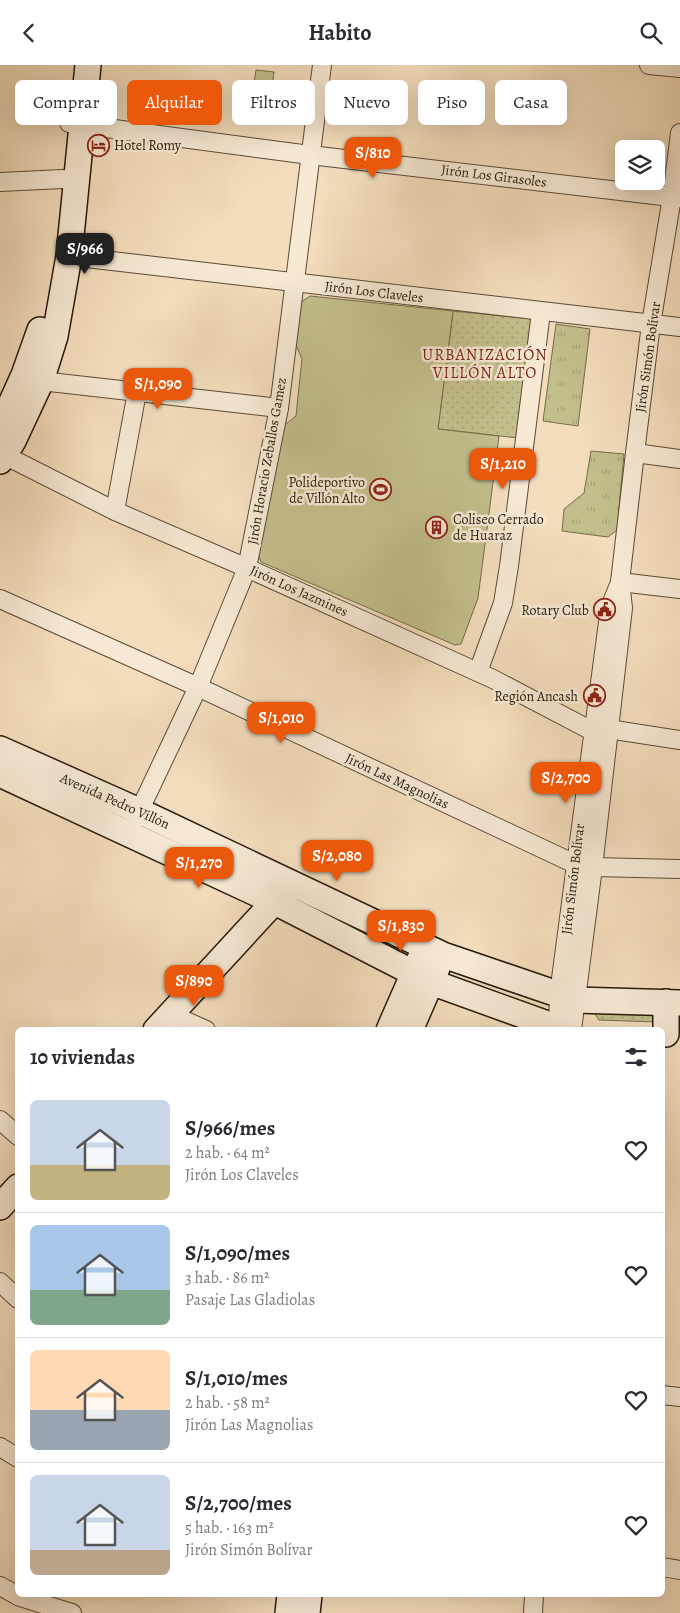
<!DOCTYPE html>
<html lang="es">
<head>
<meta charset="utf-8">
<style>
  :root { --surface:#fff; --page:#f2f2f3; --text:#2b2b33; --muted:#7c7c81; --line:#e1e1e2; --accent:#ea580c }
  body { margin:0; font-family:Alegreya,serif; background:var(--page); color:var(--text); height:100vh; display:flex; flex-direction:column; font-size:19px; white-space:nowrap }
  * { box-sizing:border-box; margin:0 }
  p { font-size:16px; color:var(--muted) }
  .icon { flex:none; width:28px; height:28px; fill:none; stroke:currentColor; stroke-width:2; stroke-linecap:round; stroke-linejoin:round }
  .map { position:relative; flex:1; overflow:hidden }
  .sheet { position:absolute; left:15px; top:962px; width:650px; height:570px; display:flex; flex-direction:column; background:var(--surface); border-radius:8px; box-shadow:0 5px 20px #0002 }
  .sheet>* { flex:none }
  .hud { position:absolute; left:15px; top:15px; width:650px; height:45px; display:flex; gap:10px }
  .tools { position:absolute; left:615px; top:75px; display:grid; gap:10px }
  .tools a { display:grid; place-items:center; width:50px; height:50px; border-radius:8px; background:var(--surface); box-shadow:0 5px 20px #0002; font-size:25px }
  .price { position:absolute; translate:-50% -42px; padding:0 11px; border-radius:10px; background:var(--accent); color:#fff; font-size:16px; line-height:32px; filter:drop-shadow(0 1px 2px #0008) }
  .price::after { content:''; position:absolute; left:50%; top:30px; width:15px; height:11px; margin-left:-8px; background:inherit; clip-path:polygon(0 0,100% 0,50% 100%) }
  .price.active { background:#222; color:#fff }
  ul { padding:0; list-style:none }
  li { display:flex; align-items:center; gap:15px; height:125px; padding:0 15px }
  li+li { border-top:1px solid var(--line) }
  li span { display:grid; place-items:center; flex:none; width:140px; height:100px; border-radius:8px; color:#555 }
  li>.icon { margin-inline-start:auto }
  span .icon { width:60px; height:60px; fill:#fffc; stroke-width:1 }
  li b { font-size:21px }
  h2 { display:flex; justify-content:space-between; align-items:center; height:60px; padding:0 15px; font-size:21px }
  .tag { padding:0 18px; border-radius:8px; background:var(--surface); box-shadow:0 5px 20px #0002; font-size:18px; line-height:45px }
  .tag.active { background:var(--accent); color:#fff }
  header { display:flex; justify-content:space-between; align-items:center; height:65px; padding:0 15px; background:var(--surface); font-size:22px; font-weight:600 }
  .map>svg:first-child { display:block }
  .grass { fill:url(#grass-tufts); stroke:#756c4a }
  .park { fill:url(#park-dots); stroke:#756c4a }
  .pitch { fill:#c2bf8c; stroke:#756c4a }
  .lines { fill:none; stroke-linecap:round; stroke-linejoin:round }
  .street-casing { stroke:#5b4b35; stroke-width:20 }
  .secondary-casing { stroke:#281a08; stroke-width:28 }
  .street { stroke:#f7e9d4; stroke-width:18 }
  .secondary { stroke:#f7e9d4; stroke-width:25 }
  .labels { text-anchor:middle; dominant-baseline:central; stroke-width:5; stroke-linejoin:round; paint-order:stroke }
  .poi-label { font-size:14px; fill:#281a08; stroke:#f7e9d4; text-anchor:end }
  .street-label { font-size:14px; fill:#281a08; stroke:#f7e9d4 }
  .quarter-label { font-size:16px; letter-spacing:1px; fill:#7a1f14; stroke:#f7e9d4 }
</style>
</head>
<body>
<header><svg class="icon" aria-label="back" viewBox="0 0 24 24"><path d="M15 5l-7 7 7 7"/></svg>Habito<svg class="icon" aria-label="search" viewBox="0 0 24 24"><circle cx="10" cy="10" r="6"/><path d="M15 15l6 6"/></svg></header>
<div class="map">
<svg width="680" height="1548" viewBox="0 0 680 1548">
  <defs>
    <pattern id="grass-tufts" width="24" height="20" patternUnits="userSpaceOnUse" patternTransform="scale(1.25)"><rect width="24" height="20" fill="#c2bf8c"/><path d="M3 7l-1-3M5 7V3M7 7l1-3M15 17l-1-3M17 17v-4M19 17l1-3" fill="none" stroke="#a7a477"/></pattern>
    <pattern id="park-dots" width="8" height="8" patternUnits="userSpaceOnUse" patternTransform="scale(1.25)"><rect width="8" height="8" fill="#c2bf8c"/><path d="M2 2h.1M6 6h.1" fill="none" stroke="#a7a477" stroke-width="1.8" stroke-linecap="round"/></pattern>
  </defs>
  <rect width="100%" height="100%" fill="#f3ddbd"/>
  <filter id="stains"><feTurbulence type="fractalNoise" baseFrequency=".004" numOctaves="4"/><feColorMatrix values="0 0 0 0 .2 0 0 0 0 .09 0 0 0 0 .02 0 0 0 .5 -.17"/></filter>
  <radialGradient id="worn" r=".72"><stop offset=".6" stop-color="#630" stop-opacity="0"/><stop offset="1" stop-color="#630" stop-opacity=".3"/></radialGradient>
  <g class="grass">
    <path d="M256 5 274 7 270 41 251 39Z"/>
    <path d="M556 259 590 264 578 361 543 356Z"/>
    <path d="M591 386 624 389 617 465 608 472 562 466 564 444 584 428Z"/>
  </g>
  <g class="park">
    <path d="M453 246 532 254 518 373 438 364Z"/>
    <path d="M657 943V957L599 955 595 949V944Z"/>
  </g>
  <path class="pitch" d="M310 231 453 246 438 364 499 371 478 533 461 579 455 580 261 497 258 489 283 361 296 351 302 294 296 280 301 237Z"/>
  <g class="lines">
    <defs>
      <g id="street">
        <path d="M649 0 680 3"/>
        <path d="M69 58 310 90 680 133"/>
        <path d="M0 117 63 114"/>
        <path d="M69 191 680 262"/>
        <path d="M41 316 279 343"/>
        <path d="M635 388 680 394"/>
        <path d="M4 390 115 446 247 503 493 614 592 666"/>
        <path d="M115 446 137 327"/>
        <path d="M620 517 680 524"/>
        <path d="M0 534 198 622 575 799"/>
        <path d="M478 607 503 538 509 501 541 247"/>
        <path d="M608 664 680 675"/>
        <path d="M135 755 198 622 247 503 279 343 322 0"/>
        <path d="M593 802 680 804"/>
        <path d="M170 949 206 965"/>
        <path d="M558 965 559 929 610 542 619 520"/>
        <path d="M572 965 593 802 623 543 620 517 635 388 651 259 672 132 680 68"/>
        <path d="M0 1055 18 1071"/>
        <path d="M0 1217 18 1234"/>
        <path d="M662 1330 680 1332"/>
        <path d="M0 1382 18 1393"/>
        <path d="M662 1502 680 1505"/>
        <path d="M0 1521 20 1532 72 1548"/>
        <path d="M533 1548 534 1530"/>
      </g>
      <g id="secondary">
        <path d="M0 363 24 310 40 265"/>
        <path d="M0 396 13 376 41 316 55 271 69 191 88 0"/>
        <path d="M0 684 139 746 443 890 575 935 680 938"/>
        <path d="M0 709 275 837 431 917 564 965"/>
        <path d="M666 937V969"/>
        <path d="M156 965 285 825"/>
        <path d="M389 965 420 894"/>
        <path d="M410 965 437 903"/>
        <path d="M0 1142 18 1122"/>
        <path d="M288 1548 290 1530"/>
        <path d="M307 1548 309 1530"/>
      </g>
    </defs>
    <use href="#street" class="street-casing"/>
    <use href="#secondary" class="secondary-casing"/>
    <use href="#street" class="street"/>
    <use href="#secondary" class="secondary"/>
  </g>
  <defs>
    <symbol id="hotel-ring" viewBox="-11 -11 22 22"><circle r="9.5" fill="#f7e9d4" stroke="#8f2418" stroke-width="1.5"/><path d="M-6-4.5h1.5V1H6V5H4.5V3h-9V5H-6ZM-4 0a1.8 1.8 0 1 1 3.6 0ZM.5 0V-2.5h3Q6-2.5 6 0Z" fill="#8f2418"/></symbol>
    <symbol id="stadium-ring" viewBox="-11 -11 22 22"><circle r="9.5" fill="#f7e9d4" stroke="#8f2418" stroke-width="1.5"/><path d="M0-5a6.5 5 0 1 0 0 10a6.5 5 0 1 0 0-10ZM-3.5-1.8h7v3.6h-7Z" fill="#8f2418"/></symbol>
    <symbol id="building-ring" viewBox="-11 -11 22 22"><circle r="9.5" fill="#f7e9d4" stroke="#8f2418" stroke-width="1.5"/><path d="M-4-6H4V6H1V3H-1V6H-4ZM-2.5-4.3h1.7v1.8h-1.7ZM.8-4.3h1.7v1.8H.8ZM-2.5-1h1.7V.8h-1.7ZM.8-1h1.7V.8H.8Z" fill="#8f2418"/></symbol>
    <symbol id="civic-ring" viewBox="-11 -11 22 22"><circle r="9.5" fill="#f7e9d4" stroke="#8f2418" stroke-width="1.5"/><path d="M-.6-6.5H3V-4.5H.6V-3L4-1V1h2V6H-6V1h2V-1L-.6-3ZM-1.2 2.5V6h2.4V2.5Z" fill="#8f2418"/></symbol>
  </defs>
  <g fill-rule="evenodd">
    <use href="#hotel-ring" x="86" y="68" width="25" height="25"/>
    <use href="#stadium-ring" x="368" y="412" width="25" height="25"/>
    <use href="#building-ring" x="424" y="450" width="25" height="25"/>
    <use href="#civic-ring" x="592" y="532" width="25" height="25"/>
    <use href="#civic-ring" x="582" y="618" width="25" height="25"/>
  </g>
  <g class="labels">
    <g class="poi-label">
      <text x="114" y="80" text-anchor="start">Hotel Romy</text>
      <text x="365" y="417">Polideportivo<tspan x="365" dy="16">de Villón Alto</tspan></text>
      <text x="453" y="454" text-anchor="start">Coliseo Cerrado<tspan x="453" dy="16">de Huaraz</tspan></text>
      <text x="589" y="545">Rotary Club</text>
      <text x="578" y="631">Región Ancash</text>
    </g>
    <g class="street-label">
      <text transform="translate(494 111) rotate(7)">Jirón Los Girasoles</text>
      <text transform="translate(374 227) rotate(7)">Jirón Los Claveles</text>
      <text transform="translate(648 292) rotate(-82)">Jirón Simón Bolívar</text>
      <text transform="translate(267 396) rotate(-80)">Jirón Horacio Zeballos Gamez</text>
      <text transform="translate(299 526) rotate(24)">Jirón Los Jazmines</text>
      <text transform="translate(397 716) rotate(25)">Jirón Las Magnolias</text>
      <text transform="translate(115 736) rotate(24)">Avenida Pedro Villón</text>
      <text transform="translate(573 814) rotate(-83)">Jirón Simón Bolívar</text>
    </g>
    <g class="quarter-label">
      <text x="485" y="290">URBANIZACIÓN<tspan x="485" dy="18">VILLÓN ALTO</tspan></text>
    </g>
  </g>
  <rect width="100%" height="100%" filter="url(#stains)"/>
  <rect width="100%" height="100%" fill="url(#worn)"/>
</svg>
<div class="tools">
<a><svg class="icon" aria-label="layers" viewBox="0 0 24 24"><path d="M12 4l9 5-9 5-9-5zM3 14l9 5 9-5"/></svg></a>
</div>
<b class="price" style="left:373px;top:114px">S/810</b>
<b class="price active" style="left:85px;top:210px">S/966</b>
<b class="price" style="left:158px;top:345px">S/1,090</b>
<b class="price" style="left:503px;top:425px">S/1,210</b>
<b class="price" style="left:281px;top:679px">S/1,010</b>
<b class="price" style="left:566px;top:739px">S/2,700</b>
<b class="price" style="left:337px;top:817px">S/2,080</b>
<b class="price" style="left:199px;top:824px">S/1,270</b>
<b class="price" style="left:401px;top:887px">S/1,830</b>
<b class="price" style="left:194px;top:942px">S/890</b>
<div class="hud">
<a class="tag">Comprar</a>
<a class="tag active">Alquilar</a>
<a class="tag">Filtros</a>
<a class="tag">Nuevo</a>
<a class="tag">Piso</a>
<a class="tag">Casa</a>
</div>
<section class="sheet">
<h2>10 viviendas<svg class="icon" aria-label="filters" viewBox="0 0 24 24"><path d="M4 7h16M4 17h16"/><circle cx="9" cy="7" r="2"/><circle cx="15" cy="17" r="2"/></svg></h2>
<ul>
<li><span style="background:linear-gradient(#c9d6e8 65%,#c2b280 0)"><svg class="icon" aria-label="home" viewBox="0 0 24 24"><path d="M3 11l9-7 9 7M6 9v11h12V9"/></svg></span><div><b>S/966/mes</b><p>2 hab. · 64 m²</p><p>Jirón Los Claveles</p></div><svg class="icon" aria-label="heart" viewBox="0 0 24 24"><path d="M12 20l-8-8c-3-5 5-10 8-4 3-6 11-1 8 4z"/></svg></li>
<li><span style="background:linear-gradient(#a9c7e8 65%,#7fa58c 0)"><svg class="icon" aria-label="home" viewBox="0 0 24 24"><path d="M3 11l9-7 9 7M6 9v11h12V9"/></svg></span><div><b>S/1,090/mes</b><p>3 hab. · 86 m²</p><p>Pasaje Las Gladiolas</p></div><svg class="icon" aria-label="heart" viewBox="0 0 24 24"><path d="M12 20l-8-8c-3-5 5-10 8-4 3-6 11-1 8 4z"/></svg></li>
<li><span style="background:linear-gradient(#ffd9b3 60%,#9aa5b1 0)"><svg class="icon" aria-label="home" viewBox="0 0 24 24"><path d="M3 11l9-7 9 7M6 9v11h12V9"/></svg></span><div><b>S/1,010/mes</b><p>2 hab. · 58 m²</p><p>Jirón Las Magnolias</p></div><svg class="icon" aria-label="heart" viewBox="0 0 24 24"><path d="M12 20l-8-8c-3-5 5-10 8-4 3-6 11-1 8 4z"/></svg></li>
<li><span style="background:linear-gradient(#c9d6e8 75%,#b9a48a 0)"><svg class="icon" aria-label="home" viewBox="0 0 24 24"><path d="M3 11l9-7 9 7M6 9v11h12V9"/></svg></span><div><b>S/2,700/mes</b><p>5 hab. · 163 m²</p><p>Jirón Simón Bolívar</p></div><svg class="icon" aria-label="heart" viewBox="0 0 24 24"><path d="M12 20l-8-8c-3-5 5-10 8-4 3-6 11-1 8 4z"/></svg></li>
</ul>
</section>
</div>
</body>
</html>
